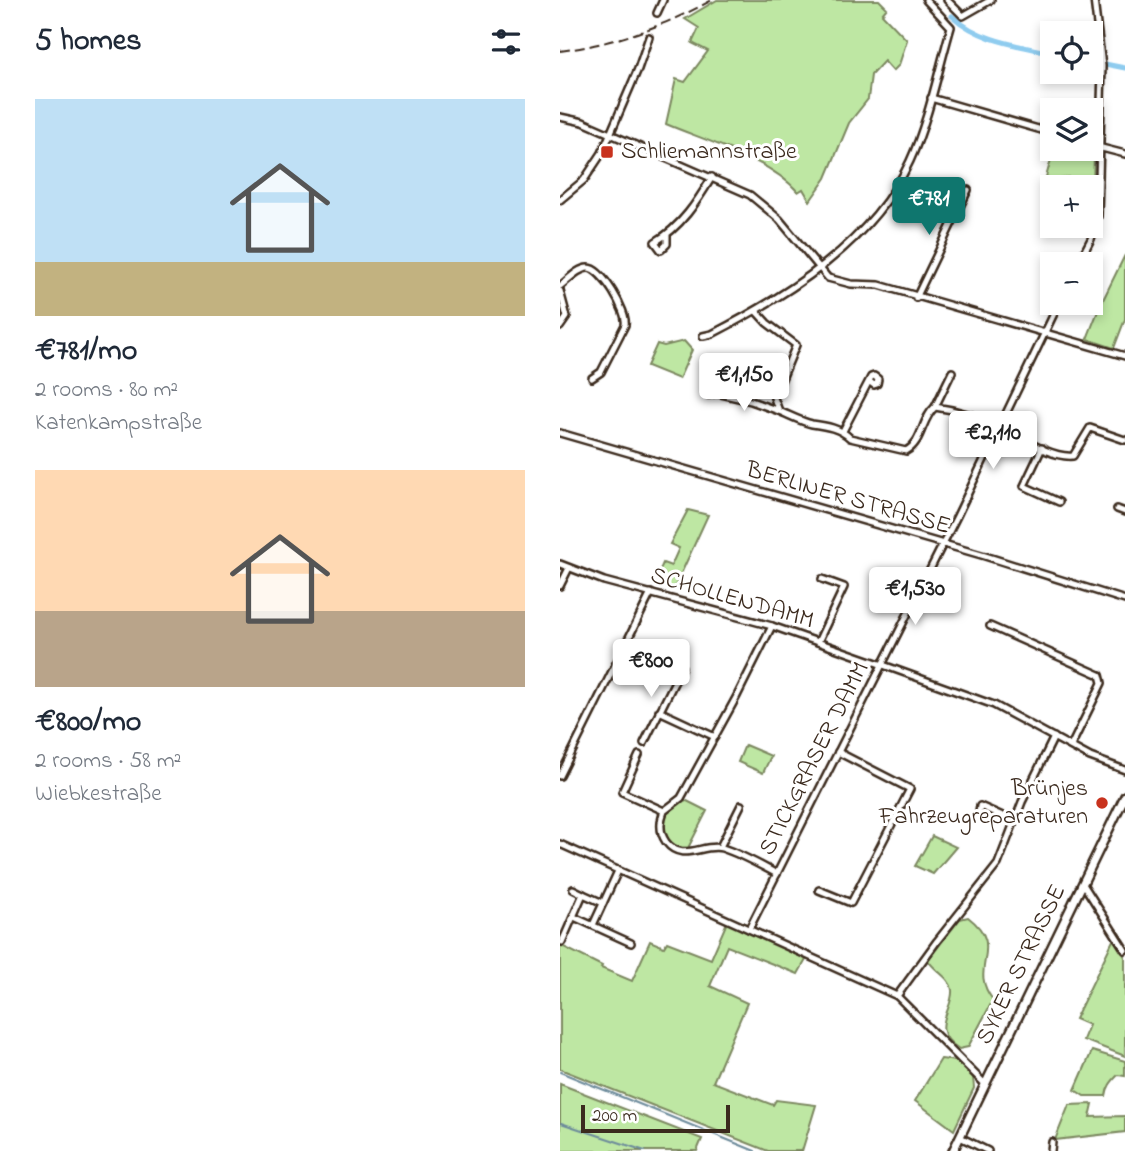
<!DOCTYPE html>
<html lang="en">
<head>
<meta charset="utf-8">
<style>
  :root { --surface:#fff; --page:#f2f2f3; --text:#1f2937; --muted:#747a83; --accent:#0f766e }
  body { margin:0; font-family:"Indie Flower",sans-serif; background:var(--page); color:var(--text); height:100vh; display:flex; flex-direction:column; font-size:26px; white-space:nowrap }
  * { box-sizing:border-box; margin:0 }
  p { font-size:23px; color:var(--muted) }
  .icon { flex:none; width:38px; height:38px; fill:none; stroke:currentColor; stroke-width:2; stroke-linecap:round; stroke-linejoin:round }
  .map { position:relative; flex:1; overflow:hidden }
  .drawer { display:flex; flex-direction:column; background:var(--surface); width:560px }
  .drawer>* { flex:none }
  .controls { position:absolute; left:480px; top:21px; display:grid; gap:14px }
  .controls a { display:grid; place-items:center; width:63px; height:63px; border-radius:0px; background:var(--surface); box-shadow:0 4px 10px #0003; font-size:35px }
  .scale { position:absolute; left:21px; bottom:18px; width:149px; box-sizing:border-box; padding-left:7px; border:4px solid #3b2a1e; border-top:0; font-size:19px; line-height:24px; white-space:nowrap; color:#3b2a1e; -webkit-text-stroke:5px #fff; paint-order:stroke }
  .price { position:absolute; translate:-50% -60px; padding:0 16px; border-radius:7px; background:#fff; color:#222; font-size:23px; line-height:46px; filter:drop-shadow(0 2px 4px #0008) }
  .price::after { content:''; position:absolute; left:50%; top:42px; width:21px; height:16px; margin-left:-10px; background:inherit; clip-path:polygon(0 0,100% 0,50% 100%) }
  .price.on { background:var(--accent); color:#fff }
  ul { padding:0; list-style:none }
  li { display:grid; align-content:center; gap:14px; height:371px; padding:0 35px }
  li span { display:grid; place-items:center; height:217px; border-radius:0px; color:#555 }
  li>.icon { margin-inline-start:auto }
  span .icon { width:126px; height:126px; fill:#fffc; stroke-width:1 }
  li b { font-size:30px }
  h2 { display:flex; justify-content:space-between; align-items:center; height:84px; padding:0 35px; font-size:30px }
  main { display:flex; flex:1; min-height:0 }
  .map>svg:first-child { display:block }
  .green { fill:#bee7a3; stroke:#7c8860; stroke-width:2 }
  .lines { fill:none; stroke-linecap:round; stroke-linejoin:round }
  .stream { stroke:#6d8b9b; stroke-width:2 }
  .canal { stroke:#8fccef; stroke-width:5 }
  .minor-casing { stroke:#3b2a1e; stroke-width:10 }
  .secondary-casing { stroke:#3b2a1e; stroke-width:12 }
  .minor { stroke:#fff; stroke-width:5 }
  .secondary { stroke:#fff; stroke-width:7 }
  .rail { stroke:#3b2a1e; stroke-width:2; stroke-dasharray:10 5; stroke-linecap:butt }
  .poi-dot { fill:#c8321e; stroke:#fff; stroke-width:2.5 }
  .labels { text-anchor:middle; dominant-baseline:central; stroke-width:6; stroke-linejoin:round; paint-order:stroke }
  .poi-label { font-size:24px; fill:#3b2a1e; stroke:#fff; text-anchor:start }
  .street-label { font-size:24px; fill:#3b2a1e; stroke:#fff }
</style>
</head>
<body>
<main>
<section class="drawer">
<h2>5 homes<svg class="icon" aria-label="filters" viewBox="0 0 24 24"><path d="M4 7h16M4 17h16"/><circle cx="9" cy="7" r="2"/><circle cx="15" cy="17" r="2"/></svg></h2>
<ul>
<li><span style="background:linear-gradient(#bfe0f5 75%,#c2b280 0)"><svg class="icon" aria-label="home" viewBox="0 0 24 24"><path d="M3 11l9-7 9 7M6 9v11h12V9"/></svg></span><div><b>€781/mo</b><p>2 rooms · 80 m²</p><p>Katenkampstraße</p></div></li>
<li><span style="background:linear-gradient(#ffd9b3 65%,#b9a48a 0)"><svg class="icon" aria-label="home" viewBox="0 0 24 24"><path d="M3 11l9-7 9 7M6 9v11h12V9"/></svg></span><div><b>€800/mo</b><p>2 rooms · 58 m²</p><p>Wiebkestraße</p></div></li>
</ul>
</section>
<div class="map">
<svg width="565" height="1151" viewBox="0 0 565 1151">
  <rect width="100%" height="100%" fill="#fff"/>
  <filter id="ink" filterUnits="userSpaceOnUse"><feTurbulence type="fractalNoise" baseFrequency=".0143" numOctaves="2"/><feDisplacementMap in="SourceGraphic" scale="14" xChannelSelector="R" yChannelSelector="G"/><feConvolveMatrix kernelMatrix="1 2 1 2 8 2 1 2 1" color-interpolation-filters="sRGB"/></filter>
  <g filter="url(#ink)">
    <g class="green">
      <path d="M157 0H319L327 8 322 14 347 40 339 65 333 71 324 61 311 75 308 99 289 123 266 178 250 201 243 189 238 192C209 159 146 141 106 124L116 79 125 82 148 51 132 43 139 28 125 19Z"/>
      <path d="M494 149H530L534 151 533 189 520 186 509 177 496 180 486 177Z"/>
      <path d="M565 255V319L554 348 527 339 540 306Z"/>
      <path d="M124 341 132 350 119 379 87 366 97 344 104 346Z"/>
      <path d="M128 510 148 515 114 589 94 583 103 563 111 566 119 548 110 544Z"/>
      <path d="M185 745 211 756 203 773 178 762Z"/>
      <path d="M123 799 147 811 127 850 111 844C94 822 106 813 123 799Z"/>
      <path d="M372 836 396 847 373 874 355 866Z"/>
      <path d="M408 917C448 948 406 966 433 1000L408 1047 399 1049C367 1029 394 1010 392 990 391 978 374 971 368 960L400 919Z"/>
      <path d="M167 922 247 958 238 974 167 946 150 986 187 1003 153 1082 213 1105 216 1100 256 1105 242 1151H208L0 1069V945L42 966 41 968 72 981 90 941 104 947 107 942 151 959Z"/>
      <path d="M555 936 565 957V1056L523 1040 529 1025 515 1019Z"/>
      <path d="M532 1051 565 1061V1076L558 1075C551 1082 547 1087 546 1096H524L515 1090Z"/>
      <path d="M381 1059 396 1061 413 1077 414 1088 394 1130 355 1101Z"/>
      <path d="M0 1084 142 1139 137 1151H0Z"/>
      <path d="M533 1104 530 1117 565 1116V1132L495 1140 509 1105Z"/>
    </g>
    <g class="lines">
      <g class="stream">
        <path d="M0 1072 195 1151"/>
        <path d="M1 1123 85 1151"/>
      </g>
      <g class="canal">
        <path d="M392 16C420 41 456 45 492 53"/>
        <path d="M530 61 565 68"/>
      </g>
      <defs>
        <g id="minor">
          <path d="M387 0 403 16 431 0"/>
          <path d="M97 13 103 0"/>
          <path d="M371 98 492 133"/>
          <path d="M0 117 23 122 190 195 219 219 268 278 291 284 319 285 565 356"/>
          <path d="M530 145 565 154"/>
          <path d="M0 200 24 180 42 153 78 69 89 37"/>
          <path d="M107 235V244L101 250 95 242C121 227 137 202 152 177"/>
          <path d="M518 264 531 239 538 216 542 66 534 0"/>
          <path d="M0 286C7 281 18 268 28 268 42 268 68 312 65 325L41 372 32 378"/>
          <path d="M0 291 7 317 0 327"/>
          <path d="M356 298 408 190"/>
          <path d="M196 311 207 323 236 345 214 398 219 411C229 415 242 422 252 424 266 426 280 428 290 438L346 451C363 442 361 419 375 407 398 410 422 418 443 428 463 438 490 458 513 456L530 428 565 440"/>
          <path d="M143 336 152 334C228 295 313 242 350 161 368 122 379 68 391 27L366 0"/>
          <path d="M156 393 154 387 147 390 149 395 156 393 191 401 219 411"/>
          <path d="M375 407 392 372"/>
          <path d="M283 431 311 377 314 376 318 379 317 384 314 385 310 382"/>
          <path d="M0 433 425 556 565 600"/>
          <path d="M482 448 464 486 499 502"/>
          <path d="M557 509 565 512"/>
          <path d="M0 564 44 581 212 626 323 665 434 705 530 757 565 770"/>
          <path d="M0 586 9 568"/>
          <path d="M212 626 177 696 121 798 104 811C100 821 99 832 106 842 122 863 143 843 162 848 181 854 200 865 217 874"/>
          <path d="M430 626 540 675 542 683 511 746"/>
          <path d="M258 642 284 587 262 579"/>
          <path d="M99 711 155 737"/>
          <path d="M84 743 122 667"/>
          <path d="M79 755 62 792 104 811"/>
          <path d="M0 776 91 593"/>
          <path d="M419 812 420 806 454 821"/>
          <path d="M0 844 337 996 425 1084"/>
          <path d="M160 847 181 805"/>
          <path d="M523 884 565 950"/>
          <path d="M13 889 23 894"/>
          <path d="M259 890 291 903 350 789 278 752"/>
          <path d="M14 917 71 943"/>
          <path d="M33 925 58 871"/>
          <path d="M189 929 397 516 499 303"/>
          <path d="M2 942 23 894 43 903"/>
          <path d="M337 996 377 941 438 864 462 802 494 737"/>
          <path d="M400 1137 428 1151"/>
          <path d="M491 1151 492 1142"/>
        </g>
        <path id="secondary" d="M393 1151 565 796"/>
      </defs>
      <use href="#minor" class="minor-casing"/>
      <use href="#secondary" class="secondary-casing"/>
      <use href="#minor" class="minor"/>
      <use href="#secondary" class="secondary"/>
      <path class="rail" d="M0 51C53 44 105 26 152 0"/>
    </g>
  </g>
  <g class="poi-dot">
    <rect x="40" y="145" width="14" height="14" rx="3.5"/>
    <circle cx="542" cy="803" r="7"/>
  </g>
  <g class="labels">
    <g class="poi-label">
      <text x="61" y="152">Schliemannstraße</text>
      <text x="528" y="789" text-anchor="end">Brünjes<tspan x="528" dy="28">Fahrzeugreparaturen</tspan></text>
    </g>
    <g class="street-label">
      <text transform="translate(288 499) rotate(16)">BERLINER STRASSE</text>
      <text transform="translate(172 599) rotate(16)">SCHOLLENDAMM</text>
      <text transform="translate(255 759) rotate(-63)">STICKGRASER DAMM</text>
      <text transform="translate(462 965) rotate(-64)">SYKER STRASSE</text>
    </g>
  </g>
</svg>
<div class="controls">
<a><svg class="icon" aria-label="locate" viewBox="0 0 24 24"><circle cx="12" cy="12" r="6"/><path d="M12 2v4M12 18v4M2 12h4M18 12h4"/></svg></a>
<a><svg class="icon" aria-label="layers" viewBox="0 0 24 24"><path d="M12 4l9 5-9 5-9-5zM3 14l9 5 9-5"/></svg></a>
<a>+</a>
<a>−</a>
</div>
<div class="scale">200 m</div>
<b class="price on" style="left:369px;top:237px">€781</b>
<b class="price" style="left:184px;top:413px">€1,150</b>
<b class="price" style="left:433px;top:471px">€2,110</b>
<b class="price" style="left:355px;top:627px">€1,530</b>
<b class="price" style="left:91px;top:699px">€800</b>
</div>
</main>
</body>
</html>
